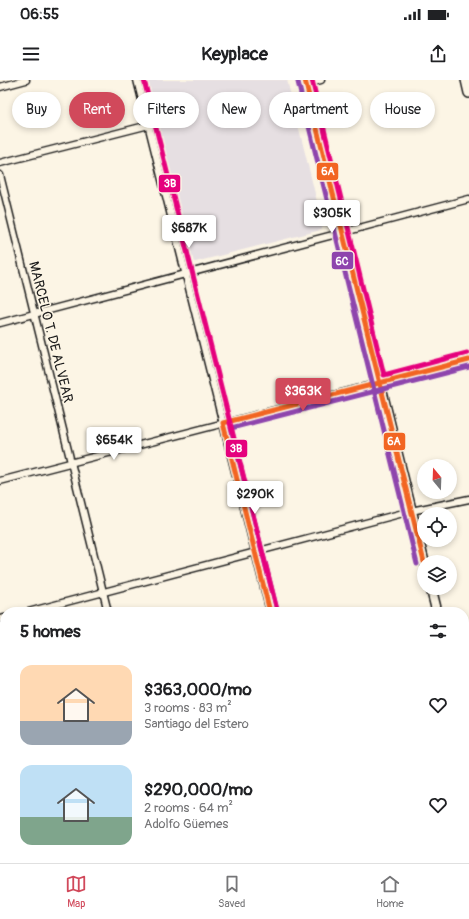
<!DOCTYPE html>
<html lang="en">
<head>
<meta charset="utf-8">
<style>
  :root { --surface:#fff; --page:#f6f6f6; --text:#202124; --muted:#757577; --line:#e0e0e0; --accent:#d1495b }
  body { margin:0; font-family:Pangolin,sans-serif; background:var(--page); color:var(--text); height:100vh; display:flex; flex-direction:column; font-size:15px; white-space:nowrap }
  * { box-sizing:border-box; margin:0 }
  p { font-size:13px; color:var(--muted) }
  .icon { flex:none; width:22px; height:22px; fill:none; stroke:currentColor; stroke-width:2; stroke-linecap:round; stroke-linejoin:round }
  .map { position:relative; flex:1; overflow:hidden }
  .side { position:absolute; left:0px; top:527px; width:469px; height:256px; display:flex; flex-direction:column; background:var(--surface); border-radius:16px 16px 0 0; box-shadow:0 2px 6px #0003 }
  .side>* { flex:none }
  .top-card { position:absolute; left:12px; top:12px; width:445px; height:36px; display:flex; gap:8px }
  .needle { width:26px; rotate:341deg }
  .controls { position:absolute; left:417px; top:379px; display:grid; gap:8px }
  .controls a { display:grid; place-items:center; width:40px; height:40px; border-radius:50%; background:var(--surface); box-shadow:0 2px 6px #0003; font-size:20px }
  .price { position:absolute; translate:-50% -34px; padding:0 9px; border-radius:4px; background:#fff; color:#222; font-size:13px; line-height:26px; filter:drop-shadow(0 1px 2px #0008) }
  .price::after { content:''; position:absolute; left:50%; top:24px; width:12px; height:9px; margin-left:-6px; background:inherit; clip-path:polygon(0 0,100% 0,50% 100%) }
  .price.active { background:var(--accent); color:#fff }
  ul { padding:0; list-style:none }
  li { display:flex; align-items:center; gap:12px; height:100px; padding:0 20px }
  li span { display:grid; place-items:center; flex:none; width:112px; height:80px; border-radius:12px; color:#555 }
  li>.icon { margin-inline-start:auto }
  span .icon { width:48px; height:48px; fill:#fffc; stroke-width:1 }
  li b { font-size:17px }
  h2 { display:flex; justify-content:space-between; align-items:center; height:48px; padding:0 20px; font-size:17px }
  .pill { padding:0 14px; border-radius:18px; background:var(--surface); box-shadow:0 2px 6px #0003; font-size:14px; line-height:36px }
  .pill.active { background:var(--accent); color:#fff }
  .status { display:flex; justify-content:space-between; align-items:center; height:28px; padding:0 20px; background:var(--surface); direction:ltr }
  .status svg { height:11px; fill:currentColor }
  header { display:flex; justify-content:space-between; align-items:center; height:52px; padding:0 20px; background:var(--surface); font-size:18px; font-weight:800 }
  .tab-bar { display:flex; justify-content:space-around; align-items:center; height:56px; border-top:1px solid var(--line); background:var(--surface); font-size:11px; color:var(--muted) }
  .tab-bar a { display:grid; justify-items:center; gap:2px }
  .tab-bar .active { color:var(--accent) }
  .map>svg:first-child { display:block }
  .built { fill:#e6dfe2 }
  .green { fill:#d8e496; stroke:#7a8059 }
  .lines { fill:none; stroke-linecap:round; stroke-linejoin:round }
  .minor-casing { stroke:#1c1c1c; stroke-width:9 }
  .secondary-casing { stroke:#1c1c1c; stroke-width:12 }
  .minor { stroke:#fcf5e5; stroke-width:6 }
  .secondary { stroke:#fcf5e5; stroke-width:9 }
  .bus-1-casing { stroke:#fcf5e5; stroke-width:8 }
  .bus-2-casing { stroke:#fcf5e5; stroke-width:8 }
  .bus-3-casing { stroke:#fcf5e5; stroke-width:8 }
  .bus-1 { stroke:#f26522; stroke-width:5 }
  .bus-2 { stroke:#8e44ad; stroke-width:5 }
  .bus-3 { stroke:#e5007d; stroke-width:5 }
  .labels { text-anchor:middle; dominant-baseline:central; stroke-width:3; stroke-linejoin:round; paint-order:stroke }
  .street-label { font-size:14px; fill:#1c1c1c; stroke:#fcf5e5 }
  .line-badge { stroke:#fcf5e5; stroke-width:1.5 }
  .badge-label { font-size:11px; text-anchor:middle; font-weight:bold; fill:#fff }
</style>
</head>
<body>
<div class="status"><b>06:55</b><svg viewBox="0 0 49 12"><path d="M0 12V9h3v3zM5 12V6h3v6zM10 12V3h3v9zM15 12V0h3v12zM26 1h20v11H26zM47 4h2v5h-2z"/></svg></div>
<header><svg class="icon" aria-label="menu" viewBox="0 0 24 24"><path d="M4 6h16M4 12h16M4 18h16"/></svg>Keyplace<svg class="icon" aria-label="share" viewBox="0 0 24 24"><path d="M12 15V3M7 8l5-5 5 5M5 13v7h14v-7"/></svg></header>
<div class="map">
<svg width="469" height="783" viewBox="0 0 469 783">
  <rect width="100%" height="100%" fill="#fcf5e5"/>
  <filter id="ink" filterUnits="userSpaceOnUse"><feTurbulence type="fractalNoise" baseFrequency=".025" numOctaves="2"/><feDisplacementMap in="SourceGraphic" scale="8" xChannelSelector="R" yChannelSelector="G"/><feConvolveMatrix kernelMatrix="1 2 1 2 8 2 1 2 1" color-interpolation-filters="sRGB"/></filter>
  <g filter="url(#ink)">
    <g class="built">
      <path d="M147 0H287L323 146 321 150 195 182 192 181Z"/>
      <path d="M5 582V676L0 677V606L3 603 0 598V583Z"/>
    </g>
    <path class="green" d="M37 778H161L162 783H38Z"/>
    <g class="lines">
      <defs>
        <g id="minor">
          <path d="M137 0 270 532"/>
          <path d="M306 4 321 0"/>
          <path d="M0 7 26 0"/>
          <path d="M0 83 149 45"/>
          <path d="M0 95 108 532"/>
          <path d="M0 243 469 119"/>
          <path d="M0 401 469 280"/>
          <path d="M28 532 411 431 469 419"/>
          <path d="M0 539 5 538"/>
          <path d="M464 733 469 732"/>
          <path d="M0 737 5 754"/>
          <path d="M12 778 14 783"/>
          <path d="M174 778 176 783"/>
          <path d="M330 778 332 783"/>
          <path d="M270 783 289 778"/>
        </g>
        <g id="secondary">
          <path d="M305 0 424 482"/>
          <path d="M466 0 469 13"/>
          <path d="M431 508 437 532"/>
          <path d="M464 559 469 558"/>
          <path d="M464 619 469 639"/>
          <path d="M0 691 5 690"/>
        </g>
      </defs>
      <use href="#minor" class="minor-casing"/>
      <use href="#secondary" class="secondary-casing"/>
      <use href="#minor" class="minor"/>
      <use href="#secondary" class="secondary"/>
      <defs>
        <g id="bus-1">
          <path d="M305 0 424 482"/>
          <path d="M270 532 223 343 469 280"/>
        </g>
        <g id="bus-2">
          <path d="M298 2 417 484"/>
          <path d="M277 530 231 348 469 287"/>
        </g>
        <g id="bus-3">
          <path d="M144 0 277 530"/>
          <path d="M312 0 384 295 467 273"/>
        </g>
      </defs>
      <use href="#bus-1" class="bus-1-casing"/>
      <use href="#bus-2" class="bus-2-casing"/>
      <use href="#bus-3" class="bus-3-casing"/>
      <use href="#bus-1" class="bus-1"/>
      <use href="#bus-2" class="bus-2"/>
      <use href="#bus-3" class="bus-3"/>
    </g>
  </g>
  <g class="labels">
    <g class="street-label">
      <text transform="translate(51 252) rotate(76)">MARCELO T. DE ALVEAR</text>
    </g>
  </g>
  <g class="line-badge">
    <rect x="316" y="82" width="23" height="19" rx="4" fill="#f26522"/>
    <rect x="158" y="94" width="23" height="19" rx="4" fill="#e5007d"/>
    <rect x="331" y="171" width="23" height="19" rx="4" fill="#8e44ad"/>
    <rect x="383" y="352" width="23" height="19" rx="4" fill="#f26522"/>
    <rect x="225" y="359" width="23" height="19" rx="4" fill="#e5007d"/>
  </g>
  <g class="badge-label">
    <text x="328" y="95">6A</text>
    <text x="170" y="107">3B</text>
    <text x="342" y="185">6C</text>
    <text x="394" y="365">6A</text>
    <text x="236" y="372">3B</text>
  </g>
</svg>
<div class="controls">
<a><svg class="needle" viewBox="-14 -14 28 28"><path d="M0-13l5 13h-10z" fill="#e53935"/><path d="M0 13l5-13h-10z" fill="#757577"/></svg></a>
<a><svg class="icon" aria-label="locate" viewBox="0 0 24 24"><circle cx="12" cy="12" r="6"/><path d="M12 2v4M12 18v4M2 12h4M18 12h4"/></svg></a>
<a><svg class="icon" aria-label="layers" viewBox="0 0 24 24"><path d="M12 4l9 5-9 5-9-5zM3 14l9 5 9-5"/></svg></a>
</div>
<b class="price" style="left:332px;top:154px">$305K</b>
<b class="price" style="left:189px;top:169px">$687K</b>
<b class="price active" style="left:303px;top:332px">$363K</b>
<b class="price" style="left:114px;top:381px">$654K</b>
<b class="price" style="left:255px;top:435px">$290K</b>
<div class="top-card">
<a class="pill">Buy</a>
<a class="pill active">Rent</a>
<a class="pill">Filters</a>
<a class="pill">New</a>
<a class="pill">Apartment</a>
<a class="pill">House</a>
</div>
<section class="side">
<h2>5 homes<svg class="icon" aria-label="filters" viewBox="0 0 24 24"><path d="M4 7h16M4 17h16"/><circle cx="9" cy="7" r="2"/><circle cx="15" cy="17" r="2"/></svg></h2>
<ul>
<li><span style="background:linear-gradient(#ffd9b3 70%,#9aa5b1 0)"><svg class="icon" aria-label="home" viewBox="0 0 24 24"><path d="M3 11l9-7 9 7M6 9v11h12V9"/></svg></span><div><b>$363,000/mo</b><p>3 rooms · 83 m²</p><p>Santiago del Estero</p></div><svg class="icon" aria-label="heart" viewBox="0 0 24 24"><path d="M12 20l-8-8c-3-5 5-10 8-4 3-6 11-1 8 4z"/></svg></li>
<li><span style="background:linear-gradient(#bfe0f5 65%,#7fa58c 0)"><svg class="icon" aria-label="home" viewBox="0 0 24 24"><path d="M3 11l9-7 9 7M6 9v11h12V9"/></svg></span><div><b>$290,000/mo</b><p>2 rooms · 64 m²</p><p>Adolfo Güemes</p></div><svg class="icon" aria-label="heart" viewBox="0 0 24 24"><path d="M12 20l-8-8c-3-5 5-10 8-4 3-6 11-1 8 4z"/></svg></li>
</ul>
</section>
</div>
<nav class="tab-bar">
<a class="active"><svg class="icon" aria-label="map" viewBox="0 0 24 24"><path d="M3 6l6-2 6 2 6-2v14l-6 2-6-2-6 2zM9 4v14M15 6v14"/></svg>Map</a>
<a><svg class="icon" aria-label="saved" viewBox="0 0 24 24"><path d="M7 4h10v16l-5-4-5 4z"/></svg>Saved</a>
<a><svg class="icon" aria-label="home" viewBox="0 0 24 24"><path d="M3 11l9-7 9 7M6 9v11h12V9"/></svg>Home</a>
</nav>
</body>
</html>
